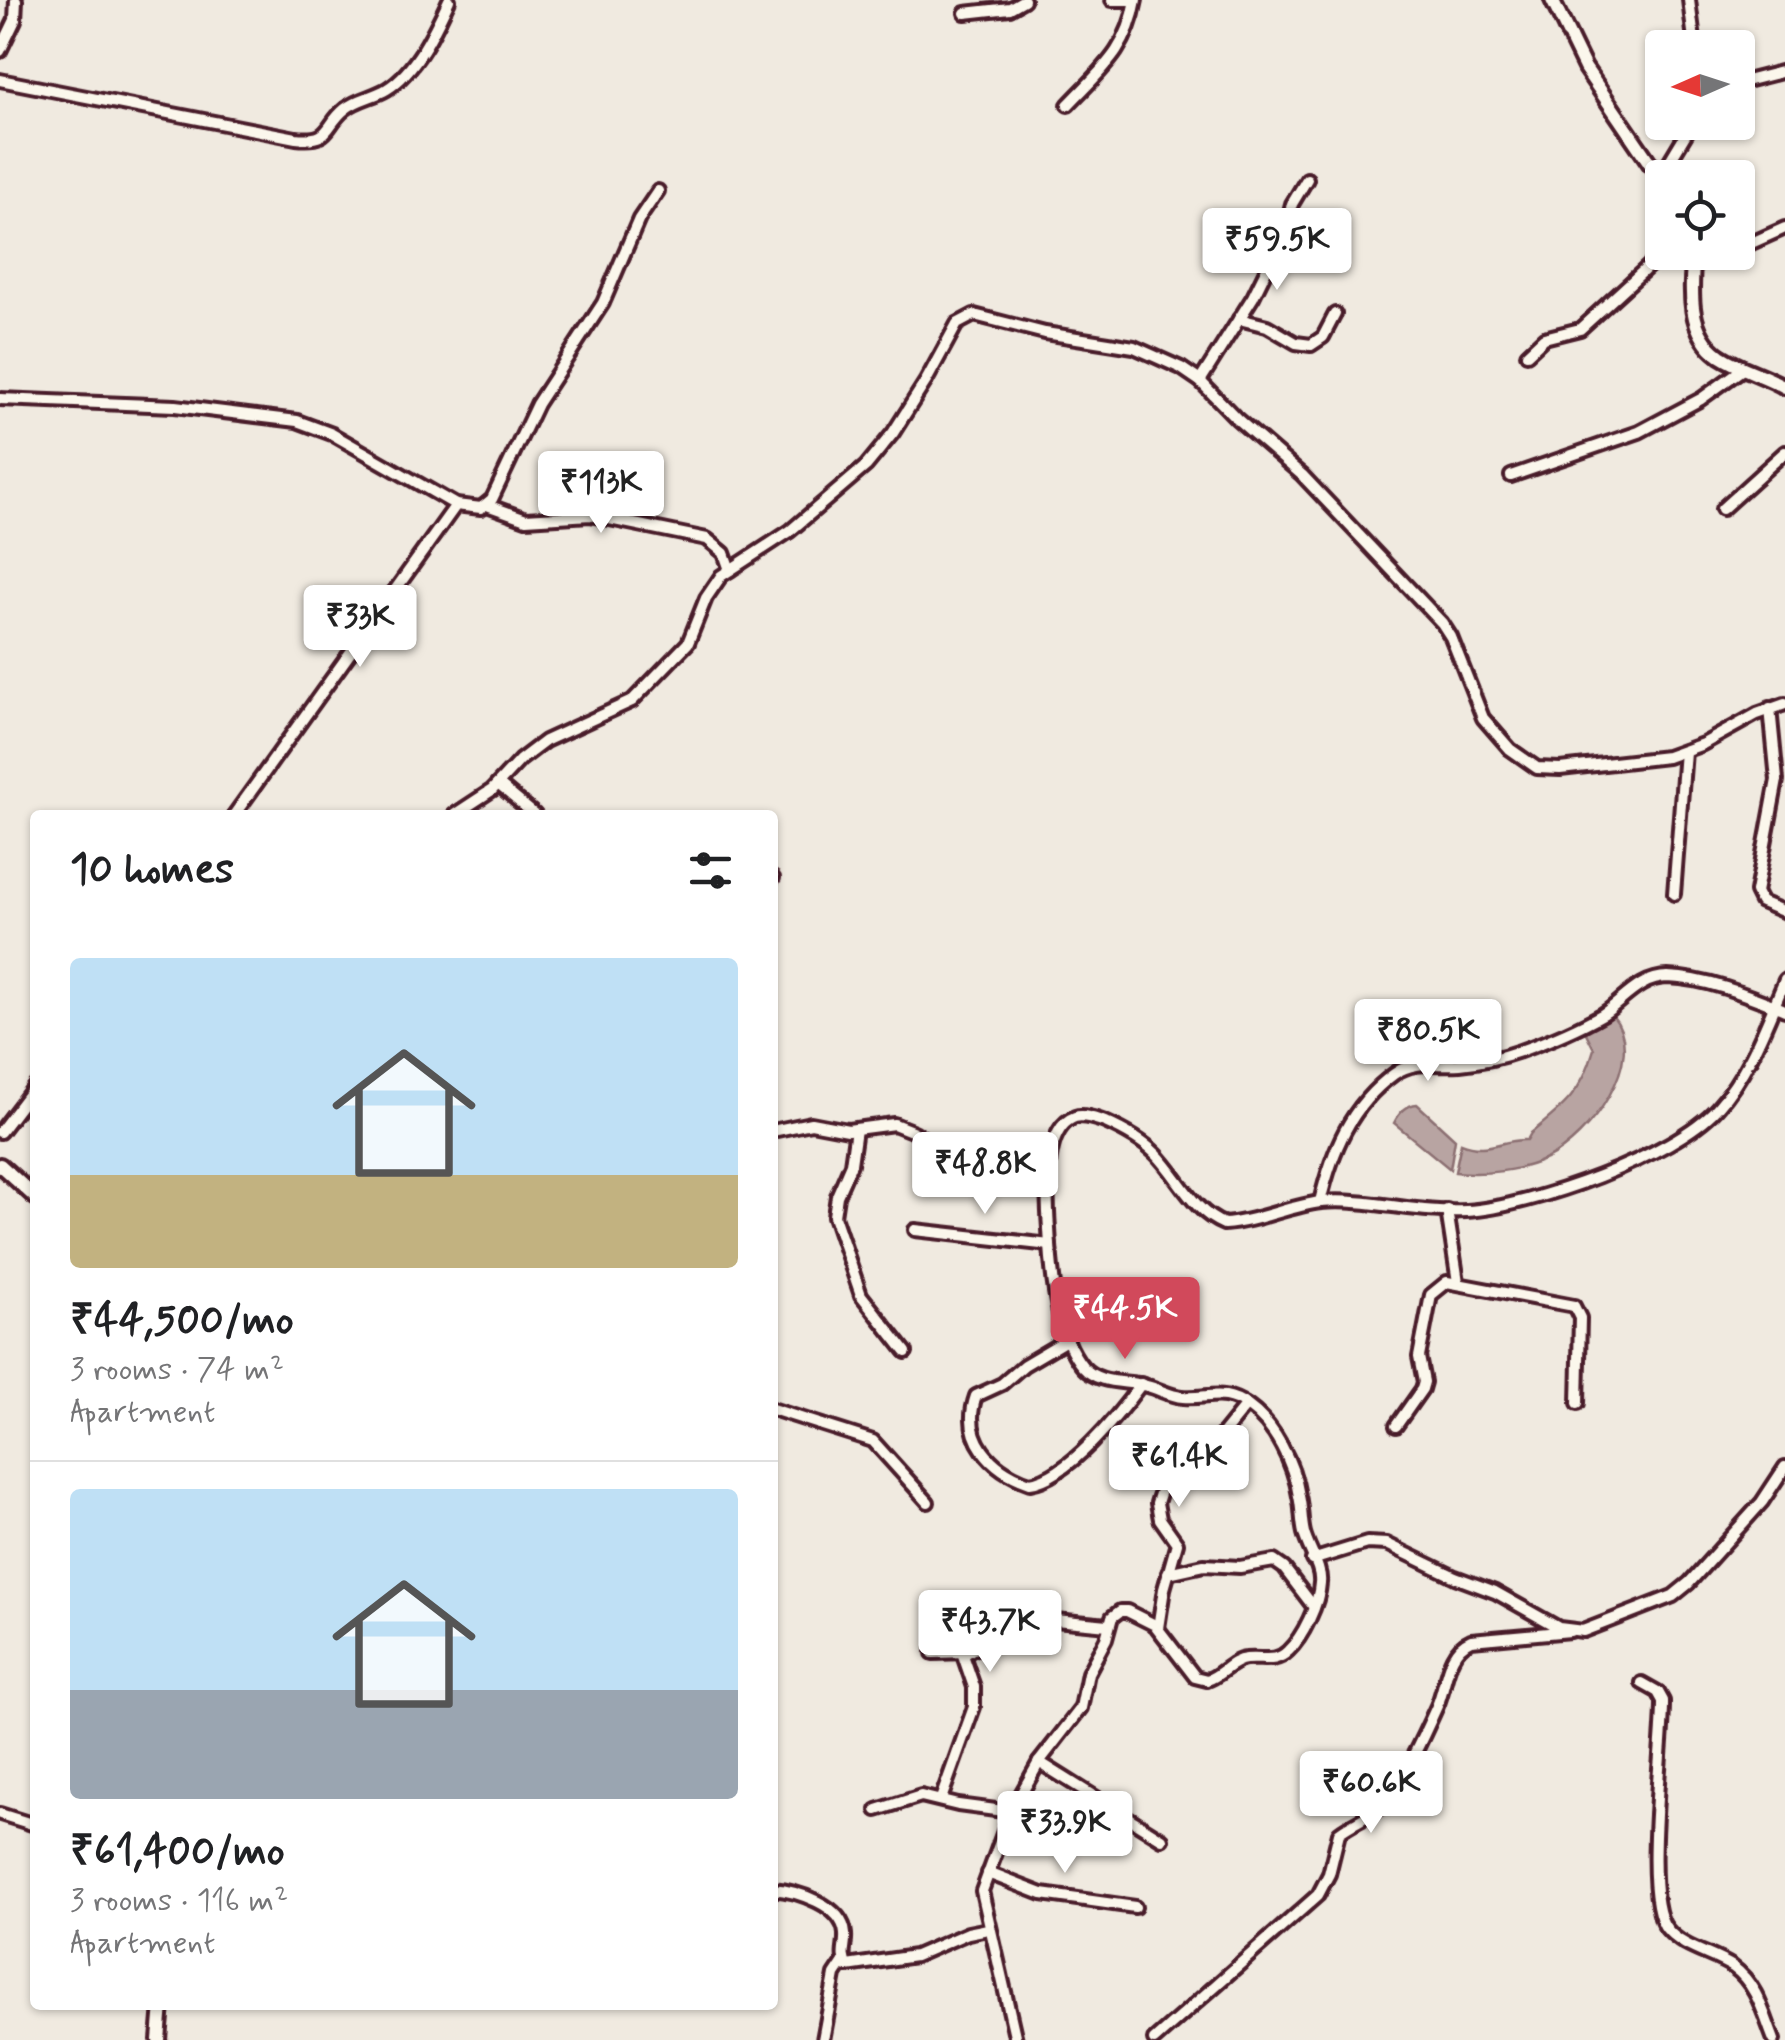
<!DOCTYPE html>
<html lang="en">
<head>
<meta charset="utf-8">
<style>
  :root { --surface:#fff; --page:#f6f6f6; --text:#202124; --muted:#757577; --line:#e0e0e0; --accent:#d1495b }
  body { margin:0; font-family:Mynerve,sans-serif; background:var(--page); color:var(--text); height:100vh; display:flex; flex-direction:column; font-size:38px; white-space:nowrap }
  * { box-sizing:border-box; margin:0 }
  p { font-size:32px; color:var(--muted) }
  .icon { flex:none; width:55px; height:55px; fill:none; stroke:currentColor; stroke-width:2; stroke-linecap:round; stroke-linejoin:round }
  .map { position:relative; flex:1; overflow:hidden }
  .sheet { position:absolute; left:30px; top:810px; width:748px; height:1200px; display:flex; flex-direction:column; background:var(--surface); border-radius:10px; box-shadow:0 2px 8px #0004 }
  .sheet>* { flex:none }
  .needle { width:65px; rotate:267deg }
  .buttons { position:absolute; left:1645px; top:30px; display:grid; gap:20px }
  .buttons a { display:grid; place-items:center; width:110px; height:110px; border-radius:10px; background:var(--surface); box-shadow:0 2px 8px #0004; font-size:50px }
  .price { position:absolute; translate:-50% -85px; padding:0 22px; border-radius:10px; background:#fff; color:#222; font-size:32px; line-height:65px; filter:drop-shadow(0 2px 5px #0008) }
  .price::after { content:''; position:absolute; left:50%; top:60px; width:30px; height:22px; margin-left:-15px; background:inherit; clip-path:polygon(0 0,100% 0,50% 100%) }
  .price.on { background:var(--accent); color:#fff }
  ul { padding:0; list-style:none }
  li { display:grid; align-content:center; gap:20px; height:530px; padding:0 40px }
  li+li { border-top:2px solid var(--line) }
  li span { display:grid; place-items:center; height:310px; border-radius:10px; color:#555 }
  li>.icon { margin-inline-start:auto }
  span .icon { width:180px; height:180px; fill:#fffc; stroke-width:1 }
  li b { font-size:42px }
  h2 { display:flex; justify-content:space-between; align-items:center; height:120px; padding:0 40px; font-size:42px }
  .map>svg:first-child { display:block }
  .water { fill:#b8a4a2; stroke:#8c6f72; stroke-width:2.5 }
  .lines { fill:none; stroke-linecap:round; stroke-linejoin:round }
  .minor-casing { stroke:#4a1f2b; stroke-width:18 }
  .tertiary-casing { stroke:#4a1f2b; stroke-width:20 }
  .minor { stroke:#fbf7ec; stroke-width:10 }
  .tertiary { stroke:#fbf7ec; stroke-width:12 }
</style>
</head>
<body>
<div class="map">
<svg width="1785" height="2040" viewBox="0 0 1785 2040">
  <rect width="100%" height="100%" fill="#f0eae0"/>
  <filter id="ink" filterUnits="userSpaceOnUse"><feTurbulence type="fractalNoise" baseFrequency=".01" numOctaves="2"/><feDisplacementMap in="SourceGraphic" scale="20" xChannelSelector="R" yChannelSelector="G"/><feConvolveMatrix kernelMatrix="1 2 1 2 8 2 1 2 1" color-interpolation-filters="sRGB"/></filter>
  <g filter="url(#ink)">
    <g class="water">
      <path d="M1612 1015C1650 1059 1588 1139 1546 1159 1520 1171 1484 1175 1455 1172L1461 1143C1489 1154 1500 1139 1527 1140L1531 1133C1565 1106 1582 1092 1594 1049L1586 1033 1593 1025Z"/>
      <path d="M1417 1104 1455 1139 1450 1169 1394 1123C1399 1113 1406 1105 1417 1104Z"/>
    </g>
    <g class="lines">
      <defs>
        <g id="minor">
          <path d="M1112 0H1133"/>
          <path d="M1689 0 1695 48"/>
          <path d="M965 13 1010 8 1024 0"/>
          <path d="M0 51 15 20 16 0"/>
          <path d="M0 80 296 138C332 142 324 126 345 109 357 99 374 97 387 89 416 71 435 30 449 0"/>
          <path d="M1738 83 1785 71"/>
          <path d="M1068 105C1102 69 1127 51 1136 0"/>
          <path d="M1660 177 1693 122"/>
          <path d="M1738 249 1785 228"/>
          <path d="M1694 258 1722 252"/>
          <path d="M1239 319 1267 326 1296 343 1311 345 1323 337 1335 314"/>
          <path d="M1527 354 1544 338 1580 329 1664 252"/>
          <path d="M1200 381 1253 297 1284 234 1292 204 1307 179"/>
          <path d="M0 399 175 406 297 421 332 434 456 505 481 508 492 499 537 404 603 303 639 219 658 191"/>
          <path d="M1511 476 1639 432 1701 399 1744 368"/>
          <path d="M487 505 526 519 590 515 707 539 724 553 730 570"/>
          <path d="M1722 509 1785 452"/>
          <path d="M1770 708 1777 780 1756 892 1761 902 1785 912"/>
          <path d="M498 784 535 815"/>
          <path d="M234 815 456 505"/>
          <path d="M454 815 492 790 520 760 545 741 632 701 688 643 706 598 721 576 790 531 866 466 893 433 926 381 957 324 974 315 1045 333 1134 347 1181 368 1200 381 1237 419 1302 475 1442 623 1451 637 1483 718 1510 749 1537 768 1560 769 1667 757 1703 744 1757 714 1785 704"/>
          <path d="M772 879 773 878"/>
          <path d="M1674 894 1685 751"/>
          <path d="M856 1129 851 1164 837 1196 834 1216 861 1295 906 1352"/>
          <path d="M772 1131 811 1123 848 1130 894 1124 914 1132 943 1152 994 1153 1047 1182"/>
          <path d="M0 1132 35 1086"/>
          <path d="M1320 1202C1332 1151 1350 1106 1394 1074 1414 1059 1438 1066 1460 1064 1481 1062 1500 1058 1520 1051 1548 1041 1577 1029 1603 1014 1624 1000 1640 977 1668 977 1706 978 1750 996 1785 1010"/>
          <path d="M1447 1210 1458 1282"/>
          <path d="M915 1230 1050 1245"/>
          <path d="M1068 1339 1024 1365 1002 1384 976 1396C961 1438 991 1470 1030 1483 1068 1478 1119 1414 1141 1384"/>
          <path d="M772 1409 873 1441 928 1502"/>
          <path d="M1396 1426 1422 1389 1424 1382 1419 1357 1431 1295 1447 1282 1574 1306 1580 1318 1578 1403"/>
          <path d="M1312 1560 1367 1543 1387 1544 1455 1577 1495 1592 1559 1628 1583 1631 1673 1596 1689 1583 1762 1502 1785 1467"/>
          <path d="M1168 1573 1204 1565 1240 1567 1274 1561 1284 1568 1313 1606"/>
          <path d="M1158 1628 1164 1589 1177 1543 1160 1519 1157 1503 1163 1484 1170 1476 1204 1457 1246 1405"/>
          <path d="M933 1653 966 1652"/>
          <path d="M1642 1683 1658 1692 1663 1701C1664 1745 1641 1898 1667 1929 1683 1949 1712 1953 1733 1967 1757 1984 1764 2015 1774 2040"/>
          <path d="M1039 1762 1162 1839"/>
          <path d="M941 1799 974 1707V1687L963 1655 973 1649 1019 1639 1034 1618 1108 1625"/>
          <path d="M877 1810 921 1796 958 1805 1011 1812"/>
          <path d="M0 1814 35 1825"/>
          <path d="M988 1873 1042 1894 1135 1907"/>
          <path d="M772 1889C797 1891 843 1905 845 1934 846 1947 840 1955 847 1966L915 1956 968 1933 988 1929"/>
          <path d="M823 2040 835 1975 843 1963"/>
          <path d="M1016 2040 982 1891 1011 1812 1039 1762 1081 1708 1088 1673 1106 1639 1112 1617 1120 1611H1127L1155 1625 1195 1677 1207 1680C1221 1676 1231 1660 1246 1659 1262 1657 1275 1664 1288 1651 1303 1637 1319 1603 1320 1583 1322 1568 1308 1549 1304 1533 1301 1521 1302 1508 1299 1496 1294 1464 1275 1425 1248 1406 1222 1388 1210 1399 1183 1397 1170 1396 1159 1389 1147 1386 1126 1380 1099 1385 1083 1367 1056 1336 1051 1268 1049 1229 1047 1202 1042 1128 1075 1117 1084 1114 1096 1119 1105 1122 1123 1130 1142 1140 1156 1154 1178 1176 1193 1212 1224 1224 1257 1222 1288 1206 1321 1202 1369 1198 1418 1214 1466 1211 1531 1207 1674 1156 1717 1108 1749 1073 1767 1022 1785 980"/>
          <path d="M1154 2040 1318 1895 1329 1874 1339 1833C1353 1822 1373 1816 1384 1803 1404 1779 1424 1735 1437 1706 1447 1683 1446 1651 1471 1640L1570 1631"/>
        </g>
        <g id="tertiary">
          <path d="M1552 0 1585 68 1662 181"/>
          <path d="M1694 252C1691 289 1686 332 1720 356 1740 369 1764 375 1785 387"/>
          <path d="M0 1165 35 1197"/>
          <path d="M159 2040 162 2005"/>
        </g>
      </defs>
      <use href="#minor" class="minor-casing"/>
      <use href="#tertiary" class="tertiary-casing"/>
      <use href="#minor" class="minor"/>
      <use href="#tertiary" class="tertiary"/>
    </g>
  </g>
</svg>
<div class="buttons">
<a><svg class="needle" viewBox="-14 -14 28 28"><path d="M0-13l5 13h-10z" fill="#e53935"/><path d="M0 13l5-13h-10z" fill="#757577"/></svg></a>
<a><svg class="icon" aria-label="locate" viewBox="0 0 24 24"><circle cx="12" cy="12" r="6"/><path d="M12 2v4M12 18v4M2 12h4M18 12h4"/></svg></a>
</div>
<b class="price" style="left:1277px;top:293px">₹59.5K</b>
<b class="price" style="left:601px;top:536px">₹113K</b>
<b class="price" style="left:360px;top:670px">₹33K</b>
<b class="price" style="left:1428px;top:1084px">₹80.5K</b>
<b class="price" style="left:985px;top:1217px">₹48.8K</b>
<b class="price on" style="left:1125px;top:1362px">₹44.5K</b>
<b class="price" style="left:1179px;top:1510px">₹61.4K</b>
<b class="price" style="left:990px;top:1675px">₹43.7K</b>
<b class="price" style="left:1371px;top:1836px">₹60.6K</b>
<b class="price" style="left:1065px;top:1876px">₹33.9K</b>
<section class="sheet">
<h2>10 homes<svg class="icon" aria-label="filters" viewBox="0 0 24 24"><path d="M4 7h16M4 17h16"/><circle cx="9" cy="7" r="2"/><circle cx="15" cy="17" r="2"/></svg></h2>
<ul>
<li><span style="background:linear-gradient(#bfe0f5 70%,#c2b280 0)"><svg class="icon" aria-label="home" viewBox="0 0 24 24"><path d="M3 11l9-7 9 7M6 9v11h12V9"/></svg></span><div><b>₹44,500/mo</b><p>3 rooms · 74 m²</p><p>Apartment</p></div></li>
<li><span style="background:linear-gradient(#bfe0f5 65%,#9aa5b1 0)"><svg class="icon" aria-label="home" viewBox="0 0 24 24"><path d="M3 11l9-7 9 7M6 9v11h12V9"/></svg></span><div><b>₹61,400/mo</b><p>3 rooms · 116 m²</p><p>Apartment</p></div></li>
</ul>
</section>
</div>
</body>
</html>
